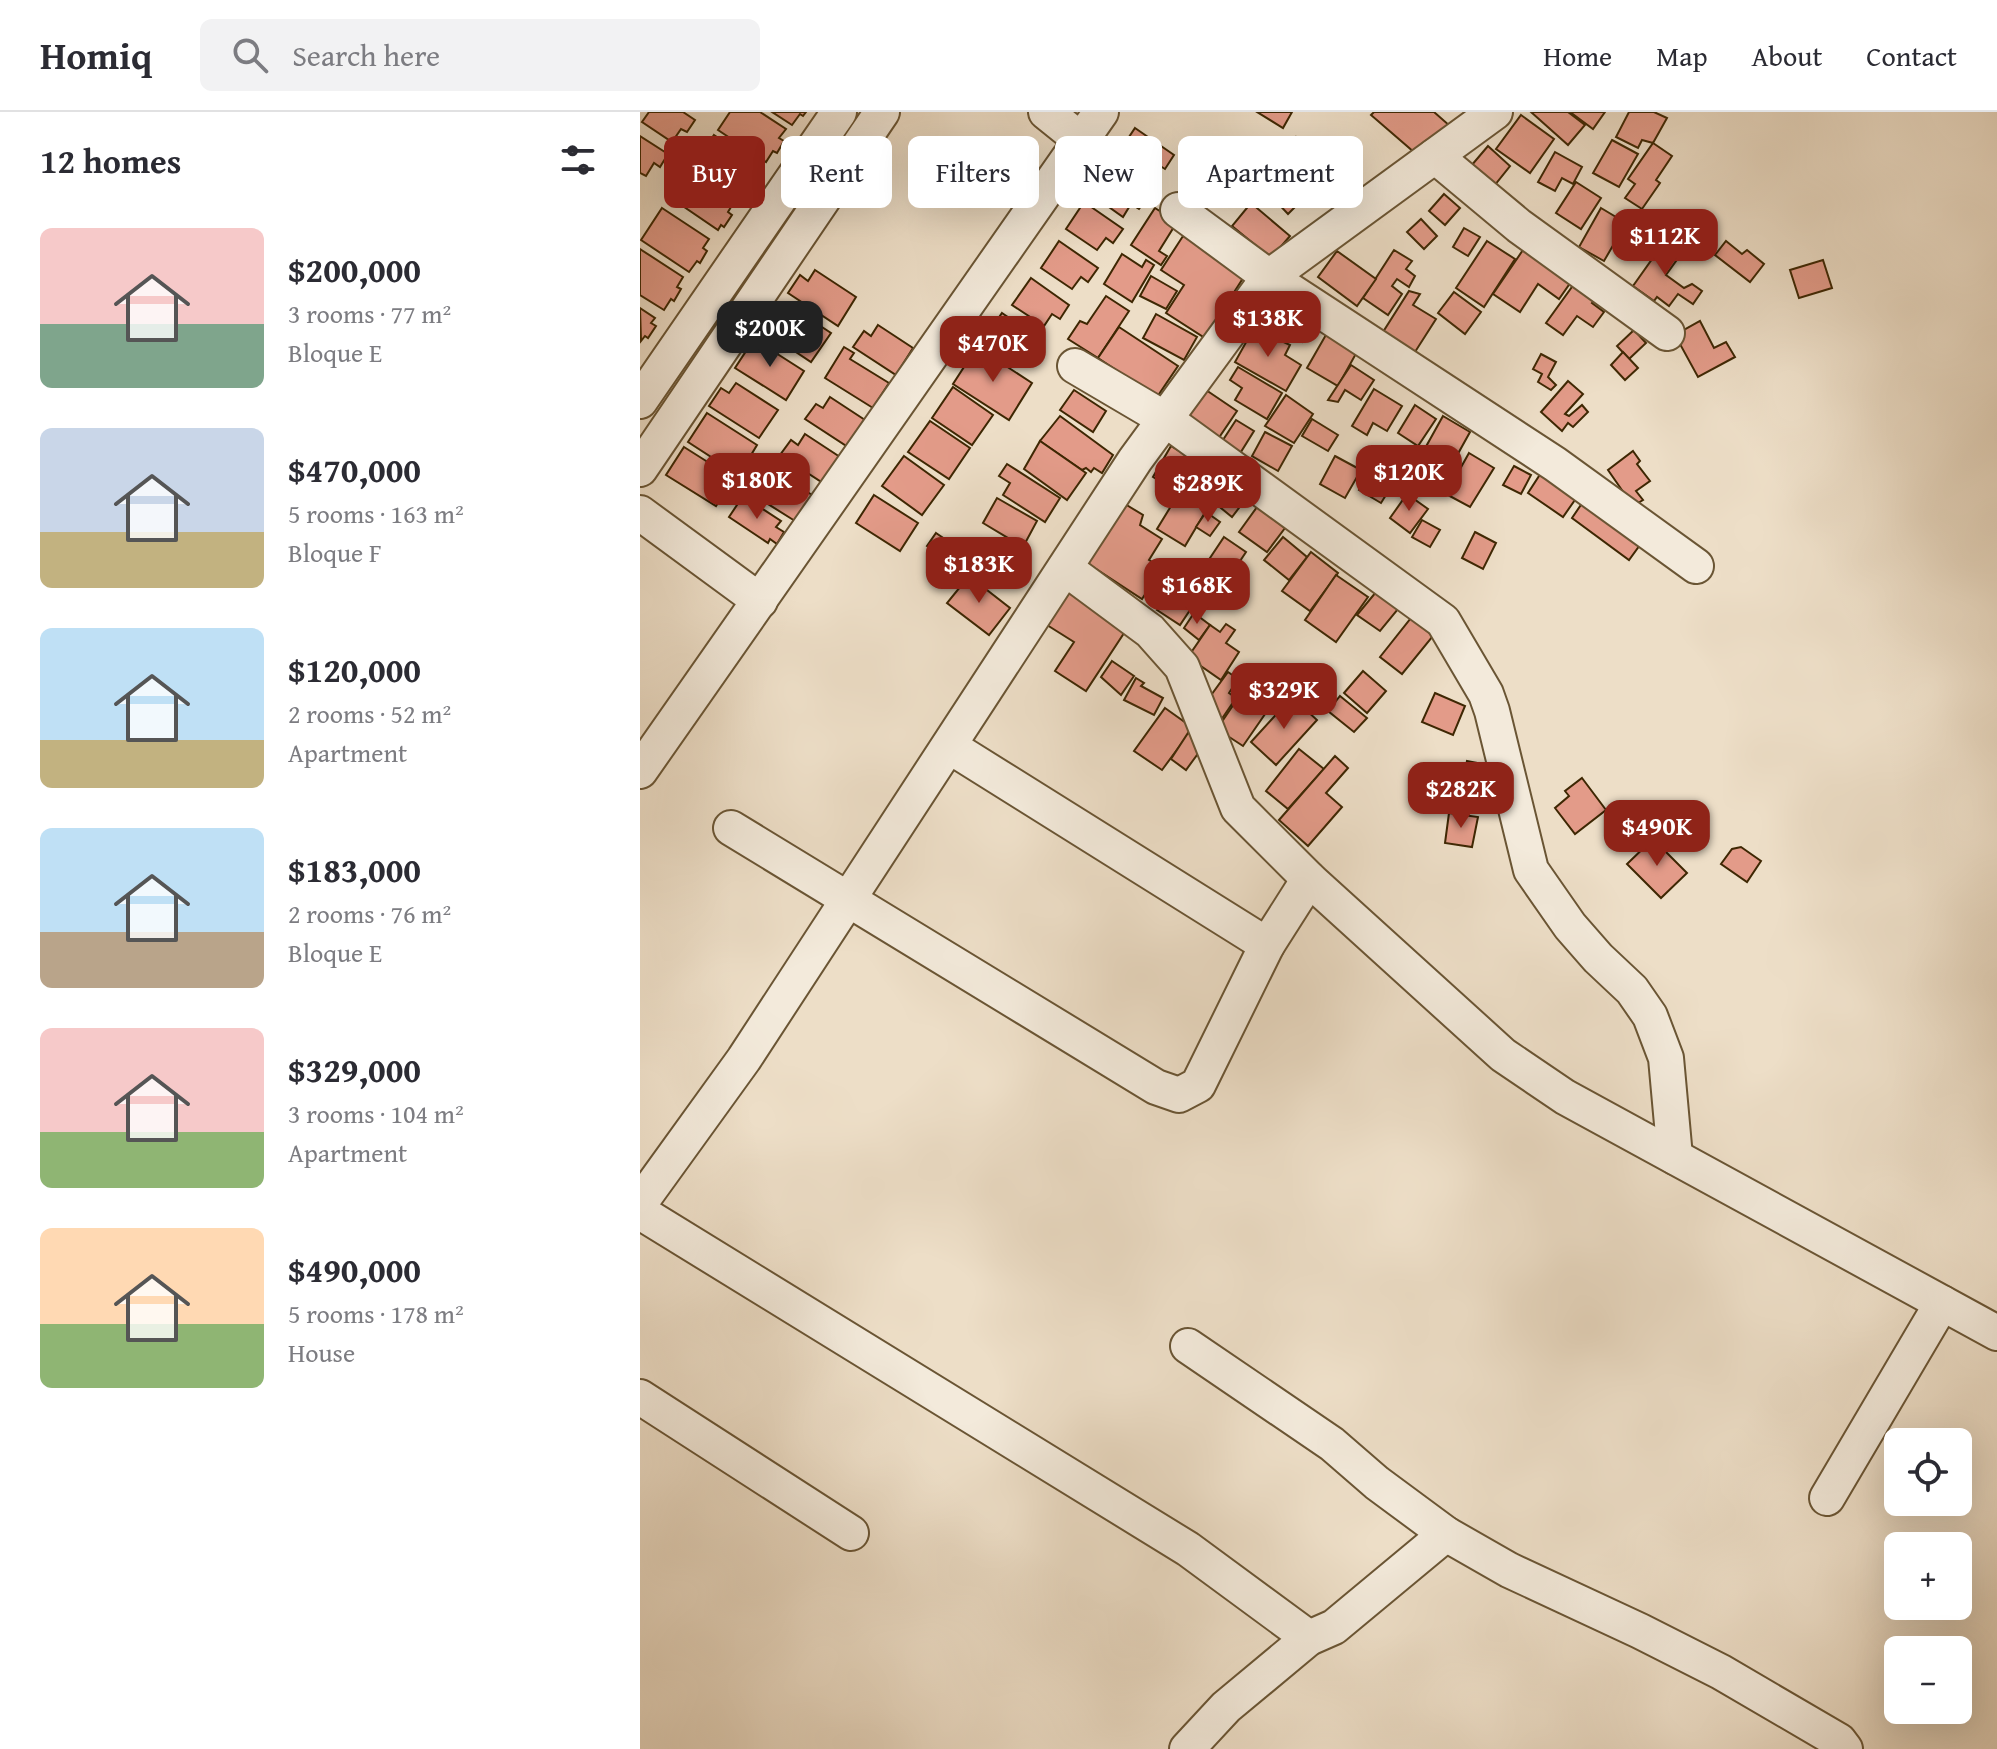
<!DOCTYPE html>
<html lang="en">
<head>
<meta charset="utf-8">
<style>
  :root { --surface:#fff; --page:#f2f2f3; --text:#2b2b33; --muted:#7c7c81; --line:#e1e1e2; --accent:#8f2418 }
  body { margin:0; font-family:"Gentium Book Plus",serif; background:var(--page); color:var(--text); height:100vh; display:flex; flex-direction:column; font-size:30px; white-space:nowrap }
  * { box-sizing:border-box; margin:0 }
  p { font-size:26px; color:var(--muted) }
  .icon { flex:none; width:44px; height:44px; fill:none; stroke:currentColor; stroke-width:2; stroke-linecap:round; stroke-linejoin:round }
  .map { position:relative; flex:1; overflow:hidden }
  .side { display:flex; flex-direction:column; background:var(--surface); width:640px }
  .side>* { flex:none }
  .top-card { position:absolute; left:24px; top:24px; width:760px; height:72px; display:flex; gap:16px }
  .buttons { position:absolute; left:1244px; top:1316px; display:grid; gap:16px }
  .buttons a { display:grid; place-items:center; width:88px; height:88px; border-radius:12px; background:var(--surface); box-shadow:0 8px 32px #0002; font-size:40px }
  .price { position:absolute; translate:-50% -68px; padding:0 18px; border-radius:16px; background:var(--accent); color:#fff; font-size:26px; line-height:52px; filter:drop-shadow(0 2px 4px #0008) }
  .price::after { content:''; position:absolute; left:50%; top:48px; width:24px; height:18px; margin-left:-12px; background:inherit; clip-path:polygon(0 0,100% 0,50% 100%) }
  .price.active { background:#222; color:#fff }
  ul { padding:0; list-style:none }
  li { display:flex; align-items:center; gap:24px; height:200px; padding:0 40px }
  li span { display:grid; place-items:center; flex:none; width:224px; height:160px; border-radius:12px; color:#555 }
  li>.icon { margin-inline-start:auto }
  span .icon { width:96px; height:96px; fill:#fffc; stroke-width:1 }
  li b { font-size:34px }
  h2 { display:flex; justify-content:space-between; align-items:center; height:96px; padding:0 40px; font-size:34px }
  .pill { padding:0 28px; border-radius:12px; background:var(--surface); box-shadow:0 8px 32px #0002; font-size:28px; line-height:72px }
  .pill.active { background:var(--accent); color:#fff }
  header { display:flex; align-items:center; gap:48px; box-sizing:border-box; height:112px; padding:0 40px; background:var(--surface); border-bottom:2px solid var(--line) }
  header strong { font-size:38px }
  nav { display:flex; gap:44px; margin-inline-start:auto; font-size:28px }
  .search { width:560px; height:72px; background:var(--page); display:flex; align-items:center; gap:20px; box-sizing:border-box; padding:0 28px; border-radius:12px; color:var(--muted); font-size:30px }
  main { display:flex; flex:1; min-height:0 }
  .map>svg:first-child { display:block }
  .building { fill:#e39b89; stroke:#3e2703; stroke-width:2 }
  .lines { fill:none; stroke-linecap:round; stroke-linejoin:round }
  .minor-casing { stroke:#6a5534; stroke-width:38 }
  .minor { stroke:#f3eadb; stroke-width:34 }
</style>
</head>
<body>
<header>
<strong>Homiq</strong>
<div class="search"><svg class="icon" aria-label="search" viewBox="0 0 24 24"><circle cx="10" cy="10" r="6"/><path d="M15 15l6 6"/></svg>Search here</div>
<nav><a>Home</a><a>Map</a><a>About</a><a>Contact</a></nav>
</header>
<main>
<section class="side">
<h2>12 homes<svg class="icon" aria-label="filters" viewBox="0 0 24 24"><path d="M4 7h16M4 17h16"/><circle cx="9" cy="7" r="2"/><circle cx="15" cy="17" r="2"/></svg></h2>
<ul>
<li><span style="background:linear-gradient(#f6c9c9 60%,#7fa58c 0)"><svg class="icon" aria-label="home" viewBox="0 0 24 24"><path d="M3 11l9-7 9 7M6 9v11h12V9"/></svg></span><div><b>$200,000</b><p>3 rooms · 77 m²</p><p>Bloque E</p></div></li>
<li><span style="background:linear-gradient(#c9d6e8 65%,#c2b280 0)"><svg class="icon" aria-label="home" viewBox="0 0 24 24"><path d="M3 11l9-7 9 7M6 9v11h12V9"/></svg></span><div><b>$470,000</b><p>5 rooms · 163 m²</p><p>Bloque F</p></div></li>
<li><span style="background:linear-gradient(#bfe0f5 70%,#c2b280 0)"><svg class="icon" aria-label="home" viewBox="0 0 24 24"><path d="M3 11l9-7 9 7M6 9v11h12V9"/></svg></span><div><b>$120,000</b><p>2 rooms · 52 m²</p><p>Apartment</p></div></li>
<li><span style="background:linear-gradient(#bfe0f5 65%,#b9a48a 0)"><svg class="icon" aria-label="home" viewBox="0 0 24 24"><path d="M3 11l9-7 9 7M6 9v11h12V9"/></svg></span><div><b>$183,000</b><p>2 rooms · 76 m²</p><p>Bloque E</p></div></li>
<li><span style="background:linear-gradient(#f6c9c9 65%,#8fb573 0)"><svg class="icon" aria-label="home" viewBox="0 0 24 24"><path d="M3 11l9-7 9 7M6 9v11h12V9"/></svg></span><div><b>$329,000</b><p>3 rooms · 104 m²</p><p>Apartment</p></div></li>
<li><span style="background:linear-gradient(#ffd9b3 60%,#8fb573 0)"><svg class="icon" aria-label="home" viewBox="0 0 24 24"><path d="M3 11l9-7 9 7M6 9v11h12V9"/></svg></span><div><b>$490,000</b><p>5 rooms · 178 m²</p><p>House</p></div></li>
</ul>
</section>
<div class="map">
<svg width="1357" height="1637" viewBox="0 0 1357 1637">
  <rect width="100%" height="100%" fill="#eddec7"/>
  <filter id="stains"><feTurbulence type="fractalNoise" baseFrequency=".0025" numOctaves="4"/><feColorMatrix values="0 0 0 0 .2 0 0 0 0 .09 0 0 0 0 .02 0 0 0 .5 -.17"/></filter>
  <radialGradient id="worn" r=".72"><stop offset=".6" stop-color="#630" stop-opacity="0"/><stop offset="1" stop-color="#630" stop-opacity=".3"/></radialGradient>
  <g class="building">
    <path d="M9 0H43L55 8 47 20 41 17 32 30 2 10Z"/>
    <path d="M90 0H120L146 17 139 26 144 29 137 41 133 39 126 50 78 18Z"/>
    <path d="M132 0H166L163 4 160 2 152 13Z"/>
    <path d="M617 0H652L643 16Z"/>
    <path d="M734 0H794L810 14 782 47 731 3Z"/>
    <path d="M891 0H928L945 13 928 33Z"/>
    <path d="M930 0H965L953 17Z"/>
    <path d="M989 0H1014L1027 6 1013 31 1002 28 998 36 976 25Z"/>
    <path d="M881 3 914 27 890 61 856 37Z"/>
    <path d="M495 16 534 43 525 57 517 52 508 64 477 43Z"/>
    <path d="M74 23 121 54 115 63 119 66 112 78 108 76 101 87 53 54Z"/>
    <path d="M0 24 28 42 20 55 14 51 6 64 0 61Z"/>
    <path d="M656 25 695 60 670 89 623 47 634 36 641 42Z"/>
    <path d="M972 28 998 42 979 75 953 61Z"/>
    <path d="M1013 31 1032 44 1016 68 1020 71 1002 97 985 86 995 72 988 67Z"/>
    <path d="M848 34 870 54 854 74 831 54Z"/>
    <path d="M915 40 942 55 933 72 922 66 915 79 898 70Z"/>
    <path d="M470 57 509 83 499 97 491 92 483 105 452 83Z"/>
    <path d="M627 61 658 92 648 102 618 70Z"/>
    <path d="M45 64 91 95 88 100 92 103 84 115 81 113 78 118 31 86Z"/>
    <path d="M936 70 961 86 941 117 916 101Z"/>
    <path d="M804 82 820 96 805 113 789 99Z"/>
    <path d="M444 90 483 117 473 131 466 126 457 138 426 117Z"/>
    <path d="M611 91 650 124 631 146 592 114Z"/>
    <path d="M22 96 69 127 63 136 67 139 60 151 57 149 49 160 1 128Z"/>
    <path d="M515 96 537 110 519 139 527 144 521 153 491 133Z"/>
    <path d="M961 96 986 111 964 149 939 135Z"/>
    <path d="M781 107 797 124 784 137 767 120Z"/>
    <path d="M824 116 840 125 828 144 813 135Z"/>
    <path d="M543 124 605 163 565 226 526 201 544 173 521 158Z"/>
    <path d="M1027 126 1044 138 1026 163 1044 176 1052 172 1062 179 1053 192 1038 182 1029 194 1017 185 1014 189 993 174Z"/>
    <path d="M419 129 458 156 448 170 441 165 432 177 401 156Z"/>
    <path d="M847 129 875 147 844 195 816 176Z"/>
    <path d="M1086 129 1102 142 1107 138 1124 152 1110 170 1075 143Z"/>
    <path d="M885 135 933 167 919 187 898 172 880 200 853 182Z"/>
    <path d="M0 137 43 165 37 175 41 177 34 189 31 187 24 198 0 183Z"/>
    <path d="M754 138 772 149 766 157 775 164 769 175 757 167 752 174 762 182 748 203 723 186Z"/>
    <path d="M697 139 736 167 717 194 678 165Z"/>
    <path d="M482 142 502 155 506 148 514 153 492 190 464 172Z"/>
    <path d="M1183 148 1192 176 1159 186 1150 158Z"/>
    <path d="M175 158 216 185 198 214 148 181 160 163 168 169Z"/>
    <path d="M511 164 537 179 526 197 500 184Z"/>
    <path d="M391 166 429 193 420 207 412 202 404 214 372 193Z"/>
    <path d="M937 168 958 183 952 191 964 200 953 215 937 204 923 223 906 211Z"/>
    <path d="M769 179 780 182 773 193 796 207 775 240 743 220Z"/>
    <path d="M814 180 841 200 825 222 798 201Z"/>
    <path d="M466 184 489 199 458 246 428 227 440 209 447 212Z"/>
    <path d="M633 186 674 209 662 230 622 207Z"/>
    <path d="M150 194 191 221 171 250 123 218 134 199 142 205Z"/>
    <path d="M0 196 15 206 11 211 16 214 8 226 5 224 1 229Z"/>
    <path d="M362 201 403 229 391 246 384 241 378 250 344 227Z"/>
    <path d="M516 202 557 225 544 248 503 226Z"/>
    <path d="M1060 209 1074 236 1086 230 1095 245 1058 265 1035 223Z"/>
    <path d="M238 213 273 236 256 263 213 235 224 219 231 224Z"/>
    <path d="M479 215 538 254 517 285 458 246Z"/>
    <path d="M614 216 650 233 645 243 661 253 646 279 595 250Z"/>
    <path d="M994 218 1006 231 989 247 977 234Z"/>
    <path d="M687 221 718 238 698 274 667 256Z"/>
    <path d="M114 227 164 259 146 288 95 256Z"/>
    <path d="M204 235 214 241 210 247 249 271 233 296 185 266Z"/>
    <path d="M337 235 392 271 369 308 313 272Z"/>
    <path d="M983 240 998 256 985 268 971 253Z"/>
    <path d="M901 242 916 250 908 265 916 273 911 278 898 270 902 262 893 257Z"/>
    <path d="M711 253 734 268 721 288 705 278 698 290 688 288Z"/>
    <path d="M598 255 642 281 627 307 595 288 602 276 590 268Z"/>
    <path d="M928 269 943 282 925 302 929 304 942 293 948 300 933 315 928 311 922 319 901 300Z"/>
    <path d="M96 271 138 298 119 326 69 294 81 276 89 281Z"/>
    <path d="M313 275 353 303 332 333 292 306Z"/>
    <path d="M734 277 762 294 747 319 733 311 727 323 712 314Z"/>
    <path d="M434 278 466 299 453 320 420 298Z"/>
    <path d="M566 278 597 299 578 327 547 305Z"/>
    <path d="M646 283 673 302 654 331 625 314Z"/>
    <path d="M190 285 225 308 208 335 165 307 176 292 183 296Z"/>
    <path d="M775 293 796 307 778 334 758 321Z"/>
    <path d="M67 301 117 333 99 363 48 330Z"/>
    <path d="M420 304 473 343 462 361 454 356 451 360 446 356 442 358 400 329Z"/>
    <path d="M803 304 830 320 805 365 778 349Z"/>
    <path d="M672 307 698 323 688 339 662 324Z"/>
    <path d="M596 308 614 319 599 343 581 331Z"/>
    <path d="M290 309 330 336 309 367 268 340Z"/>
    <path d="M625 320 652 334 638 359 612 344Z"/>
    <path d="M165 322 200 345 183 371 140 343 151 328 158 333Z"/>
    <path d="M400 329 446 361 427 388 384 357Z"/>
    <path d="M531 334 585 367 545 434 517 417 539 381 513 365Z"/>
    <path d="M44 335 93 366 76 394 26 363Z"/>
    <path d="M993 339 1000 349 997 352 1010 369 996 379 1003 388 993 394 968 358Z"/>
    <path d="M829 341 854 356 830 395 806 382Z"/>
    <path d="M264 344 304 373 282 403 242 374Z"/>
    <path d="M695 344 721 358 705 386 680 372Z"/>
    <path d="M367 352 420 386 405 410 363 383 370 371 359 364Z"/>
    <path d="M874 354 891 363 881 382 863 373Z"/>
    <path d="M735 359 754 370 741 391 719 378 727 364 731 366Z"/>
    <path d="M137 360 172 383 155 409 112 382 123 366 130 371Z"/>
    <path d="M901 361 937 385 923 405 888 381Z"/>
    <path d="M590 374 595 378 591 383 602 392 592 405 576 392Z"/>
    <path d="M767 382 788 397 770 421 750 406Z"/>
    <path d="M234 383 278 411 260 439 216 411Z"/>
    <path d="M103 384 141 409 136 415 144 420 137 432 130 427 128 431 89 405Z"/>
    <path d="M947 384 1005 426 989 448 932 406Z"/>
    <path d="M357 386 397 409 383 435 343 411Z"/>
    <path d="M485 392 503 403 500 413 522 427 509 448 522 456 502 487 447 451Z"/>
    <path d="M617 395 645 416 627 440 599 420Z"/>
    <path d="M566 400 580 410 570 424 556 415Z"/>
    <path d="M782 408 800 418 790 435 772 425Z"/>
    <path d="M835 420 856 431 843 457 822 446Z"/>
    <path d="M296 421 318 436 310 449 287 434Z"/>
    <path d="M584 425 606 440 590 464 568 449Z"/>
    <path d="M643 425 667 445 649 468 624 448Z"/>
    <path d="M671 440 698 461 670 499 642 479Z"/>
    <path d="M541 462 564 477 540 513 517 498Z"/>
    <path d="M696 463 728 485 696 530 665 508Z"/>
    <path d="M329 464 370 496 349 523 307 491Z"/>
    <path d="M741 474 763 491 740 519 717 503Z"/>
    <path d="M430 477 488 515 446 579 415 559 434 530 407 513Z"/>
    <path d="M554 501 570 513 559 528 544 516Z"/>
    <path d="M771 506 793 524 762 562 740 545Z"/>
    <path d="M586 512 595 518 586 531 599 540 581 568 548 545 570 513 580 520Z"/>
    <path d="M472 549 494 564 481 583 461 565Z"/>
    <path d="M617 558 643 576 603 634 577 617Z"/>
    <path d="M723 559 746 579 727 601 704 581Z"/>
    <path d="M588 560 598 567 589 581 596 586 579 611 561 597Z"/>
    <path d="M496 566 504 571 501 574 523 586 514 603 484 588Z"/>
    <path d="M795 581 825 594 813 623 782 610Z"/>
    <path d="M700 584 727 606 714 620 688 599Z"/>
    <path d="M652 585 677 608 636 653 611 630Z"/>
    <path d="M525 596 553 616 522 658 494 639Z"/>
    <path d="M548 621 565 632 546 658 531 647Z"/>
    <path d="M659 637 684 657 648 697 626 679Z"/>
    <path d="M695 644 708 656 686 681 702 695 668 734 639 708Z"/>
    <path d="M827 649 853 654 848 679 822 673Z"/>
    <path d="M942 666 966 698 935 722 915 696 929 684 925 679Z"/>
    <path d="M809 701 838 705 832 735 805 731Z"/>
    <path d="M1013 727 1047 761 1021 786 987 752Z"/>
    <path d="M1101 735 1121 749 1107 770 1081 752 1092 737Z"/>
  </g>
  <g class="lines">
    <defs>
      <g id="minor">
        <path d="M406 0 442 29"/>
        <path d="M795 44 879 114 1027 221"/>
        <path d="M538 98 629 165 915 352 1056 454"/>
        <path d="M435 254 525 307 803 509 846 582 852 599 891 758 930 814 958 846 992 878 1010 904 1026 946 1035 1045"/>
        <path d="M0 289 199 0"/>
        <path d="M0 357 242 0"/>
        <path d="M0 401 120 489"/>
        <path d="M425 456 510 519 542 555 598 696 669 767 863 943 925 985 1357 1221"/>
        <path d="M309 634 627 833 669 767"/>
        <path d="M0 659 461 0"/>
        <path d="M91 716 516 975 539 983 558 973 627 833"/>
        <path d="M0 1091 104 947 495 348 629 165 855 0"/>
        <path d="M0 1100 548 1437 669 1526"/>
        <path d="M548 1234 692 1332 737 1371 806 1422 869 1458 1000 1519 1081 1560 1199 1629 1205 1637"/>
        <path d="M0 1285 211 1421"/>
        <path d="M1187 1386 1302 1191"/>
        <path d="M547 1637 586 1595 669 1526 694 1515 806 1422"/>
      </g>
    </defs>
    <use href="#minor" class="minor-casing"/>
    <use href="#minor" class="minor"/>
  </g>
  <rect width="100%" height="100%" filter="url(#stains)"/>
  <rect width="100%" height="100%" fill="url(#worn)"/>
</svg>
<div class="buttons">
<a><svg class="icon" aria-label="locate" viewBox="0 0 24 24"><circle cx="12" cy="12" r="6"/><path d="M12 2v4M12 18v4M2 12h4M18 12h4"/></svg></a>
<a>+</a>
<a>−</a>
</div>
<b class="price" style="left:1025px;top:165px">$112K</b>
<b class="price" style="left:628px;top:247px">$138K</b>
<b class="price active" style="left:130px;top:257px">$200K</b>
<b class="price" style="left:353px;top:272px">$470K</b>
<b class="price" style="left:769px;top:401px">$120K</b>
<b class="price" style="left:117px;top:409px">$180K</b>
<b class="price" style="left:568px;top:412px">$289K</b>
<b class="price" style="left:339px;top:493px">$183K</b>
<b class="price" style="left:557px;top:514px">$168K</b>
<b class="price" style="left:644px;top:619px">$329K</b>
<b class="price" style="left:821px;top:718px">$282K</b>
<b class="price" style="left:1017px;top:756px">$490K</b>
<div class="top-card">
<a class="pill active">Buy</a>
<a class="pill">Rent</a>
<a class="pill">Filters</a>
<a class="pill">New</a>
<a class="pill">Apartment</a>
</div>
</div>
</main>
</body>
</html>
